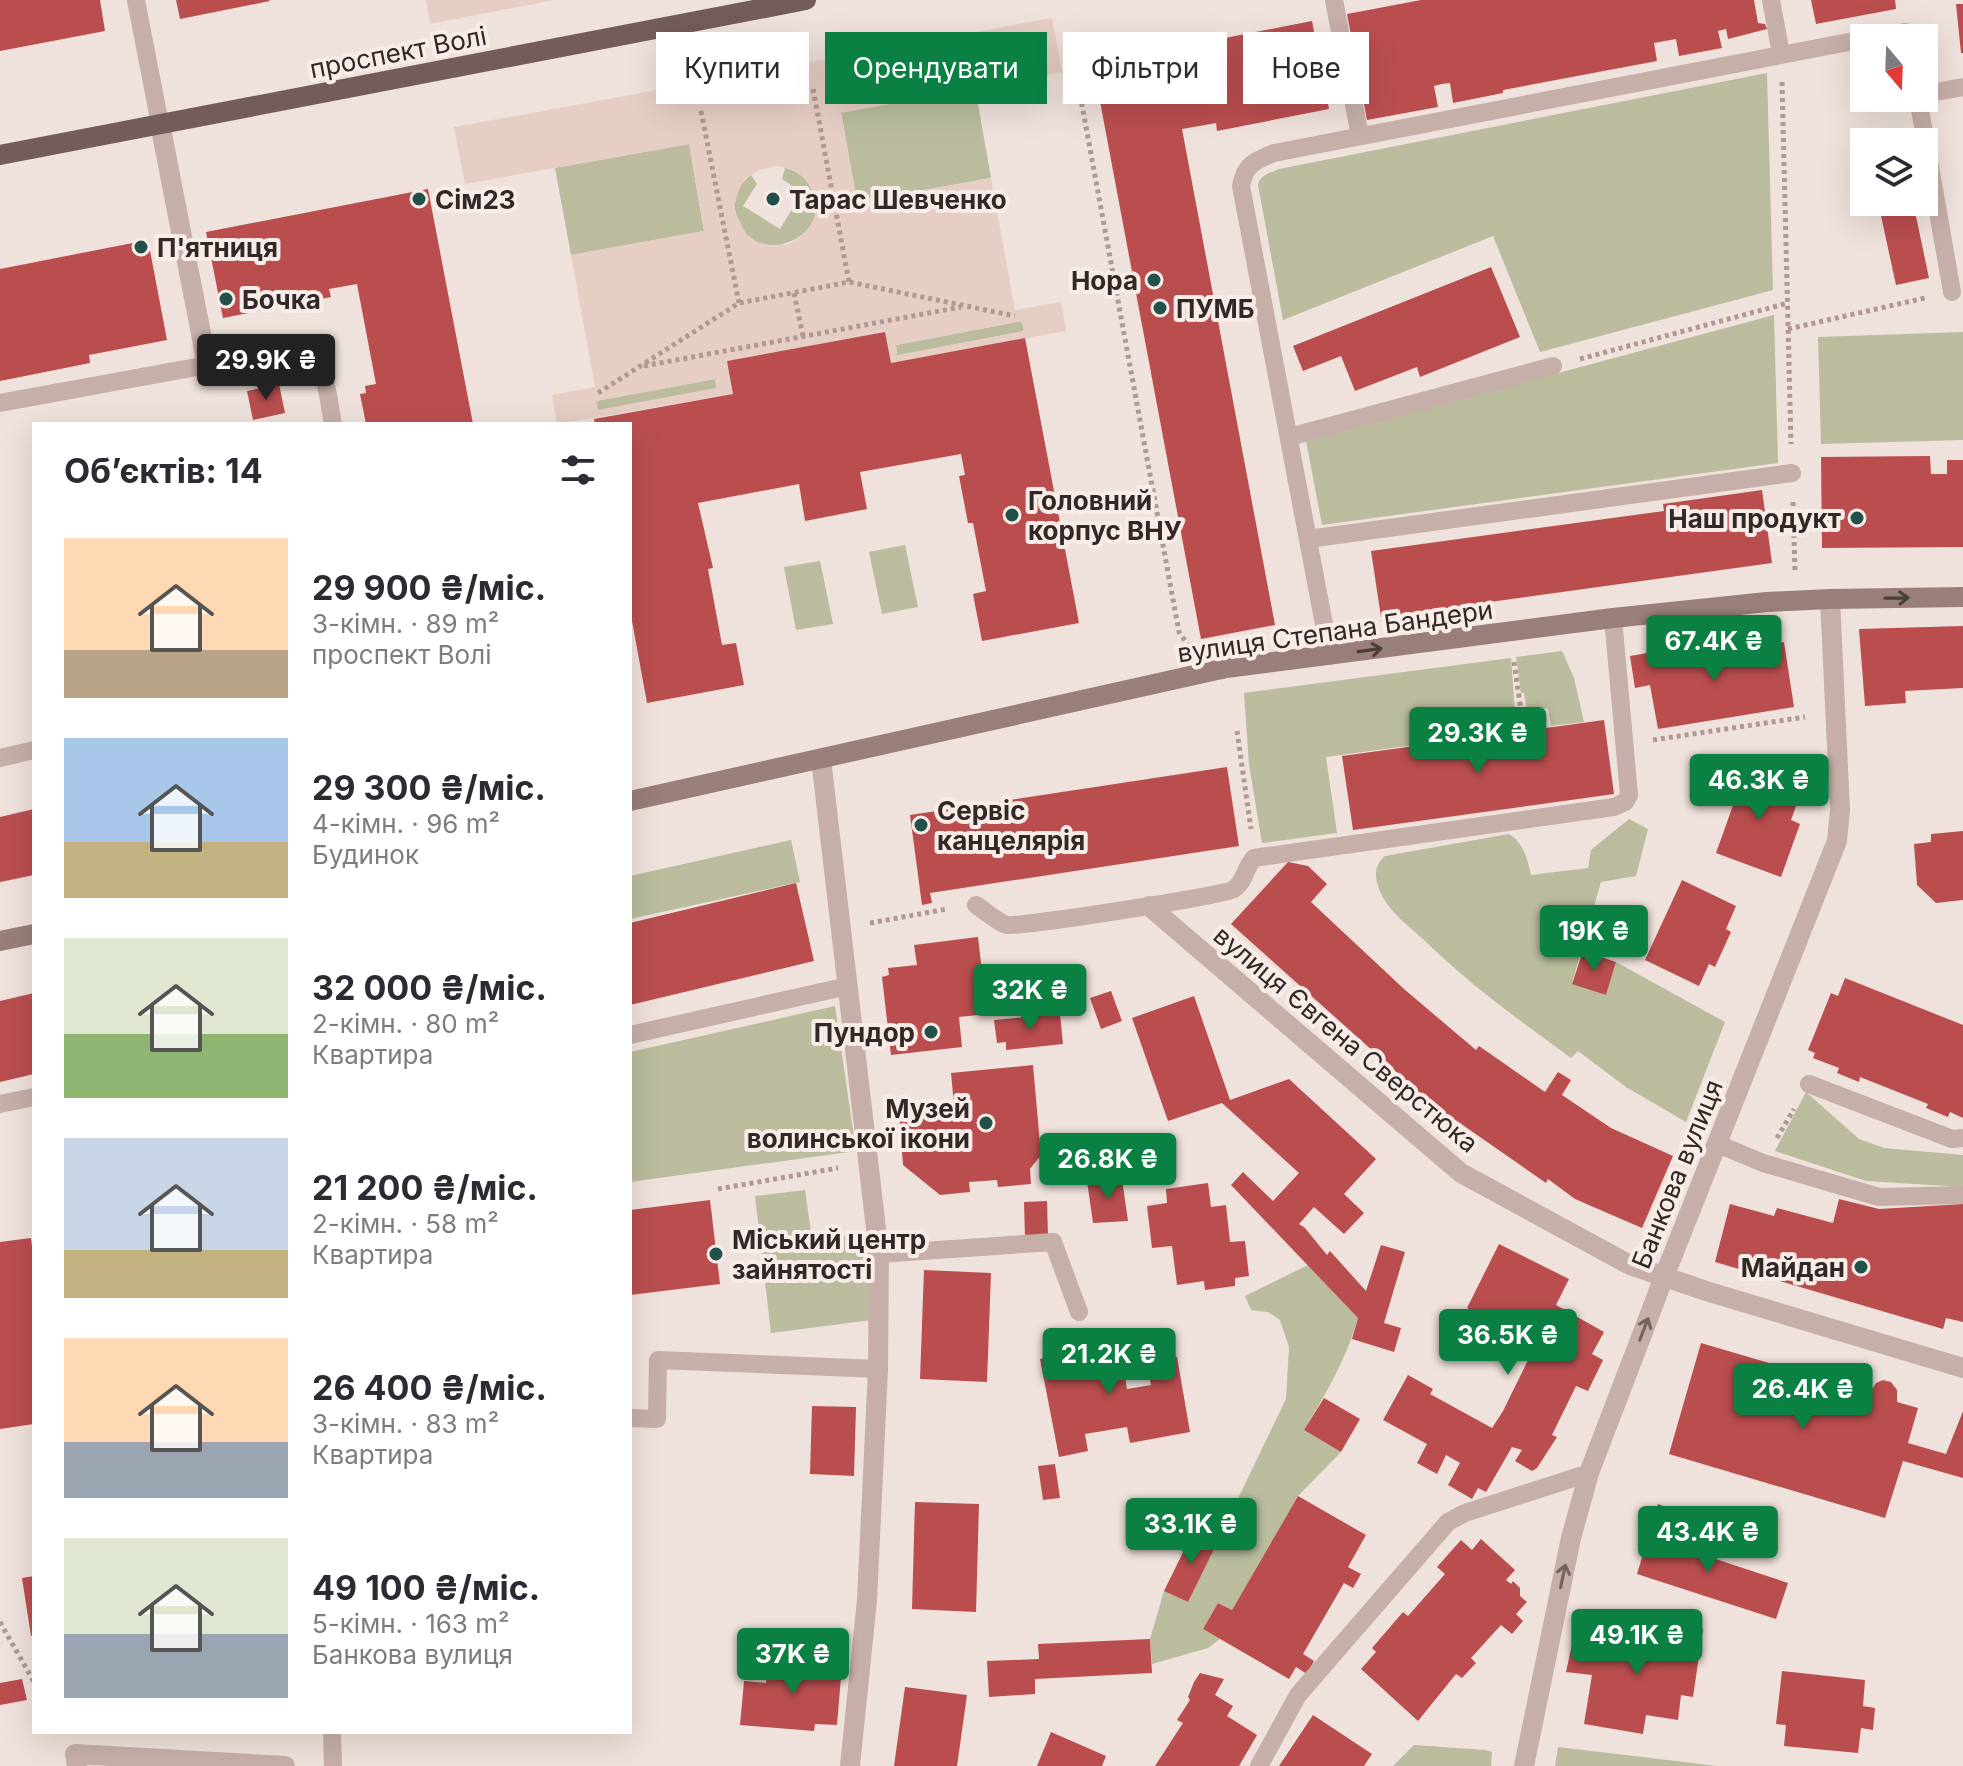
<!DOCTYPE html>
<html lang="uk">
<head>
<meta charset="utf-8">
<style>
  :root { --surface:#fff; --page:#f2f2f3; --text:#2b2b33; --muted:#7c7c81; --accent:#0b8043 }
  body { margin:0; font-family:Inter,sans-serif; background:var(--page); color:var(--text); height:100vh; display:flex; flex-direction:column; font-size:30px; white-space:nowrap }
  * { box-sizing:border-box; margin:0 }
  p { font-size:26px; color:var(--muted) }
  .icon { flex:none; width:44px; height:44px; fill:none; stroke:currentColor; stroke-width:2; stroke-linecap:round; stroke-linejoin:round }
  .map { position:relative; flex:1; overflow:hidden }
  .sheet { position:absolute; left:32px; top:422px; width:600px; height:1312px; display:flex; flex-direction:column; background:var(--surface); border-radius:0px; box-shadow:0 8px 32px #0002 }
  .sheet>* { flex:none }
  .banner { position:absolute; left:656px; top:32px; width:760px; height:72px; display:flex; gap:16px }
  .needle { width:52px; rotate:161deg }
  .fabs { position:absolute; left:1850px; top:24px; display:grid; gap:16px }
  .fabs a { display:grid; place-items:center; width:88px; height:88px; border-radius:0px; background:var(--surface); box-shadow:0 8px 32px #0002; font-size:40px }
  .price { position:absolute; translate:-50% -68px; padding:0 18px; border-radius:8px; background:var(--accent); color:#fff; font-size:26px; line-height:52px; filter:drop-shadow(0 2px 4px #0008) }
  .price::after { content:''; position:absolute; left:50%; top:48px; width:24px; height:18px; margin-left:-12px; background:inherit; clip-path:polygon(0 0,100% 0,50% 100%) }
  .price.on { background:#222; color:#fff }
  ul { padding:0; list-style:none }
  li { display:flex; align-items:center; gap:24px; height:200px; padding:0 32px }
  li span { display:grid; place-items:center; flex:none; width:224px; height:160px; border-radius:0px; color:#555 }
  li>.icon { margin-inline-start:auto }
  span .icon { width:96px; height:96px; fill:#fffc; stroke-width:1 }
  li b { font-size:34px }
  h2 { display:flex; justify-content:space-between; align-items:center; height:96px; padding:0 32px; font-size:34px }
  .pill { padding:0 28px; border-radius:0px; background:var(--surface); box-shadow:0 8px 32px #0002; font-size:28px; line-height:72px }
  .pill.on { background:var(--accent); color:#fff }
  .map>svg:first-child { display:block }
  .green { fill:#babc9d }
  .plaza { fill:#e6cec4; fill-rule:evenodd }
  .building { fill:#ba4e4f }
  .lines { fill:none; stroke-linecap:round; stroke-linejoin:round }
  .path { stroke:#b19893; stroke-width:5; stroke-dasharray:4 4; stroke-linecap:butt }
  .lane { stroke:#c6afa8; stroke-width:18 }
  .street { stroke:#c6afa8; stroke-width:20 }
  .secondary { stroke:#997e7a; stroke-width:20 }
  .primary { stroke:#745c5a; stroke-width:20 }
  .oneway { stroke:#4c3e3c }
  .oneway2 { stroke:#756562 }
  .poi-dot { fill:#215148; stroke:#f7ece7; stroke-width:3 }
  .labels { text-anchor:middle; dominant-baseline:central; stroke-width:8; stroke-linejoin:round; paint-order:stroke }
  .street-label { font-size:26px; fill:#332828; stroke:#f7ece7 }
  .poi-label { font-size:26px; font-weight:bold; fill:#332828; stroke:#f7ece7; text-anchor:start }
</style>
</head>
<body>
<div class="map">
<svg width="1963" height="1766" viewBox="0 0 1963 1766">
  <rect width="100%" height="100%" fill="#efe1db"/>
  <g class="green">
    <path d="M1767 73 1773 290 1540 352 1493 236 1283 320 1258 185C1260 175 1270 173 1279 169Z"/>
    <path d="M975 87 991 178 857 202 841 112Z"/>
    <path d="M689 144 704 231 571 255 555 168Z"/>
    <path d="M785 168C796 170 804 176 810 186 841 235 751 276 736 214 732 199 739 184 751 175L757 184 743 206 780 229 802 193 782 179Z"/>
    <path d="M1774 315 1778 463 1322 525 1306 441Z"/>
    <path d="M1022 321 1024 331 897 356 896 345Z"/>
    <path d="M1963 332V440L1821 444 1818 337Z"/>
    <path d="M715 379 717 388 598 411 596 401Z"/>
    <path d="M905 545 918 607 882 614 869 552Z"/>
    <path d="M820 561 833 624 796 630 784 567Z"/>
    <path d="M1562 651 1574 678 1584 722 1551 726 1548 708 1527 711 1524 693H1521L1516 657Z"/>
    <path d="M1511 658 1515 713 1471 719 1473 737 1326 757 1337 833 1262 843 1249 764 1244 693Z"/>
    <path d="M1629 819 1648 829 1636 876 1601 882 1572 983 1606 995 1616 962 1725 1022 1686 1122 1626 1087 1578 1051 1571 1058C1520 1021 1469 984 1423 939 1411 928 1397 918 1388 905 1377 890 1369 869 1385 856L1509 834C1524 843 1527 859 1531 875L1588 868 1591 850Z"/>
    <path d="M791 840 800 882 630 919V876Z"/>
    <path d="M835 1006 856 1151 630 1182V1052Z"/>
    <path d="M1806 1092 1859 1139 1884 1148 1963 1155V1187L1866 1181 1775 1151Z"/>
    <path d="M805 1190 812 1239 868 1233 872 1260V1320L771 1333 755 1196Z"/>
    <path d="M1308 1265 1358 1318C1347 1358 1325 1395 1304 1430L1341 1452 1298 1496 1232 1610 1218 1603 1203 1629 1220 1639 1208 1648 1152 1664 1150 1639 1164 1591 1188 1602 1286 1399 1289 1347 1280 1320 1268 1312 1251 1310 1245 1296Z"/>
    <path d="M1414 1745 1485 1750 1492 1752 1491 1766H1393Z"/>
    <path d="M1558 1747 1717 1766H1555Z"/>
  </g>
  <g class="plaza">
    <path d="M426 0H554L430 24Z"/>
    <path d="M1052 18 1062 72 841 113 857 202 991 178 1015 310 1061 302 1066 331 891 363 884 332 728 361 733 394 557 424 552 395 595 387 571 255 704 231 689 144 465 184 454 127ZM777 166 792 169 803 177 812 189 816 211 811 225 801 237 789 244 773 246 757 242 746 234 735 212V204L738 191 745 179 759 170ZM1022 321 1024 331 897 355 896 345ZM715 379 716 388 597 410 596 401Z"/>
  </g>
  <g class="building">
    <path d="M0 0H100L105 31 0 51Z"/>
    <path d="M176 0H269L270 1 180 19Z"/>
    <path d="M1421 0H1754L1758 23 1765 24 1767 29 1728 39 1726 29 1718 31 1722 48 1679 56 1676 39 1654 43 1657 61 1503 90V93L1453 103 1450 83 1442 84 1434 86 1438 107 1367 120 1347 14Z"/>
    <path d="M1811 0H1895L1896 9 1816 24Z"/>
    <path d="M1956 4H1963V53H1961Z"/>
    <path d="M1312 21 1329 109 1217 131 1216 123 1182 129 1275 625 1201 639 1093 64Z"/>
    <path d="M428 189 473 424H366L360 394 366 393 365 386 376 384 357 284 329 289 331 297 223 318 206 232Z"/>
    <path d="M1878 202H1913L1929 278 1896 285Z"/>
    <path d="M148 240 167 340 89 355 90 363 0 381V269Z"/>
    <path d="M1491 267 1520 337 1420 377 1417 367 1355 391 1341 356 1303 371 1293 346Z"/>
    <path d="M885 332 891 363 1025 338 1079 623 982 641 973 594 986 591 973 523H968L959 476 965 475 961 454 860 472 867 509 805 521 799 484 698 503 713 568 708 569 722 645 736 643 744 685 647 703 630 610V424H595L594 419 733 394 727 361Z"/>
    <path d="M279 384 285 413 253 420 247 391Z"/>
    <path d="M1930 456 1931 474H1947V460H1963V547L1822 548 1821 457Z"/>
    <path d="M1762 490 1772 563 1381 617 1371 551 1664 511 1663 504Z"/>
    <path d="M1963 626V688L1905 691 1906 703 1865 706 1859 629Z"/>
    <path d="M1784 642 1794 707 1658 729 1650 685 1635 688 1630 656 1688 646 1690 658Z"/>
    <path d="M1604 720 1614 794 1353 830 1342 756Z"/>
    <path d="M1727 766 1801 792 1791 820 1800 824 1781 877 1716 853 1736 797 1719 790Z"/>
    <path d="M1227 767 1239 846 930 893 932 903 922 905 910 815Z"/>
    <path d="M34 809V875L0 882V817Z"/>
    <path d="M1963 831V900L1936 903 1917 885 1914 844 1931 842V834Z"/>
    <path d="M1288 862 1308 866 1327 884 1311 902 1404 989 1476 1050 1479 1046 1545 1092 1558 1072 1571 1080 1562 1095 1611 1128 1673 1156 1642 1228 1575 1199 1548 1179 1546 1183 1431 1103 1231 924Z"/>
    <path d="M1682 880 1736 906 1726 929 1731 932 1715 967 1709 964 1699 986 1645 960Z"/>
    <path d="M796 883 814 961 630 1005V923Z"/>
    <path d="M978 937 987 1014 959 1017 962 1047 891 1055 882 977 889 975 888 968 917 965 914 945Z"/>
    <path d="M1583 951 1616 962 1606 995 1572 984Z"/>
    <path d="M1845 978 1963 1025V1118L1950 1112 1948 1117 1926 1108 1928 1104 1860 1077 1859 1082 1837 1073 1839 1068 1813 1058 1815 1053 1808 1050 1831 993 1838 996Z"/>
    <path d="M1111 991 1122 1021 1101 1029 1090 998Z"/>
    <path d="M34 993V1074L0 1082V1001Z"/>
    <path d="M1194 996 1230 1100 1289 1079 1376 1159 1344 1194 1364 1213 1344 1234 1314 1207 1299 1224 1305 1228 1327 1255 1330 1251 1366 1291 1381 1245 1405 1252 1384 1323 1401 1328 1394 1352 1352 1339 1358 1318 1231 1185 1243 1172 1273 1201 1299 1173 1222 1103 1168 1121 1132 1018Z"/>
    <path d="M1060 1014 1063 1044 1006 1050V1042L997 1043 994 1020Z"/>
    <path d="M1033 1065 1041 1155 1030 1169 1031 1184 998 1187 997 1180 969 1182 970 1192 940 1195 903 1165 899 1110 954 1105 951 1073Z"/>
    <path d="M1124 1151 1126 1173 1088 1176 1086 1154Z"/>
    <path d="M1122 1179 1128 1221 1093 1223 1087 1181Z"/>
    <path d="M1208 1183 1211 1207 1226 1205 1230 1242 1245 1241 1249 1276 1235 1278V1286L1205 1290 1204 1281 1177 1285 1172 1246 1152 1248 1147 1206 1167 1203 1166 1189Z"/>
    <path d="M1839 1199 1879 1209 1963 1204V1322L1946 1318 1943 1329 1715 1262 1730 1204 1774 1216 1777 1208 1833 1223Z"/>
    <path d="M710 1200 720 1284 630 1295V1210Z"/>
    <path d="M1047 1201 1048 1236 1025 1237 1024 1202Z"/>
    <path d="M31 1238 34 1263V1424L0 1429V1242Z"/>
    <path d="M1499 1244 1569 1279 1556 1305 1604 1332 1592 1354 1603 1360 1588 1391 1576 1386 1552 1435 1557 1437 1537 1468 1532 1471 1515 1461 1522 1450 1512 1447 1486 1492 1478 1488 1472 1499 1448 1485 1460 1463 1446 1455 1437 1474 1417 1463 1427 1444 1383 1420 1408 1375 1433 1389 1430 1394 1492 1428 1503 1411 1532 1352 1479 1325 1484 1316 1467 1308Z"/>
    <path d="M924 1270 991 1273 987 1382 920 1379Z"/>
    <path d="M1092 1328 1097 1351 1120 1347 1127 1389 1151 1385 1147 1363 1177 1357 1190 1432 1130 1443 1127 1427 1085 1434 1088 1451 1059 1457 1040 1359 1066 1354 1062 1334Z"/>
    <path d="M1701 1343 1870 1393 1876 1383 1883 1380 1891 1382 1897 1390V1402L1918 1408 1908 1443 1946 1454 1963 1411V1478L1903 1461 1885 1518 1669 1454Z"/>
    <path d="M1324 1398 1360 1419 1341 1452 1304 1430Z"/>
    <path d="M812 1406 856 1407 854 1476 810 1474Z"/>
    <path d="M1055 1464 1060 1498 1043 1500 1038 1466Z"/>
    <path d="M1298 1496 1366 1535 1348 1567 1361 1574 1353 1588 1344 1583 1303 1654 1314 1661 1307 1674 1296 1667 1289 1679 1203 1629 1218 1603 1232 1610Z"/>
    <path d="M915 1502 979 1504 976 1612 912 1609Z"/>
    <path d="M1658 1504 1672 1509 1661 1541 1788 1583 1776 1619 1637 1574Z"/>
    <path d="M1194 1530 1218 1541 1188 1602 1164 1591Z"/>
    <path d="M1481 1539 1515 1570 1506 1580 1511 1584 1513 1581 1520 1588V1596L1527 1602 1516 1614 1523 1621 1512 1634 1501 1625 1471 1658 1476 1663 1462 1678 1456 1674 1418 1721 1361 1669 1376 1652 1372 1648 1403 1612 1408 1616 1445 1574 1437 1567 1461 1540 1472 1550Z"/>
    <path d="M34 1576V1635L31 1636 22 1578Z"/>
    <path d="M1662 1622 1703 1629 1693 1697 1681 1695 1678 1720 1646 1715 1643 1734 1584 1724 1592 1675 1566 1672 1574 1635 1658 1647Z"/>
    <path d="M1150 1639 1152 1673 1035 1679V1694L989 1697 987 1661 1039 1659 1038 1644Z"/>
    <path d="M768 1659 842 1665 837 1725 815 1724 814 1731 740 1725 744 1681 766 1683Z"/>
    <path d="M1782 1671 1865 1680 1863 1706 1875 1708 1873 1730 1861 1728 1858 1753 1784 1746 1786 1725 1776 1724Z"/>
    <path d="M1200 1673 1224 1679 1215 1695 1233 1706 1227 1716 1257 1735 1239 1766H1155L1183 1723 1177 1720 1190 1700 1188 1697 1194 1682Z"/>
    <path d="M22 1679 27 1700 0 1705V1683Z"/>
    <path d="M905 1687 967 1695 957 1766H894Z"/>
    <path d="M1313 1715 1372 1754 1364 1766H1279Z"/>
    <path d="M1051 1732 1106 1756 1102 1766H1037Z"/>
  </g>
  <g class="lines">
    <g class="path">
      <path d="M1070 40 1179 632 1188 645"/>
      <path d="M1782 82 1791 444"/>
      <path d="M813 89 849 282"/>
      <path d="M701 111 739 303"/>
      <path d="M794 293 803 336"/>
      <path d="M1788 329 1925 298"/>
      <path d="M1580 359 1788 303"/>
      <path d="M644 366 961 307"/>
      <path d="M598 393 739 303 849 282 1015 316"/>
      <path d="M1793 502 1795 572"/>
      <path d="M1514 662 1523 724"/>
      <path d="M1237 731 1251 829"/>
      <path d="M1653 740 1805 717"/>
      <path d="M870 923 947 909"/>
      <path d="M1777 1138 1794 1109"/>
      <path d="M718 1189 838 1168"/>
      <path d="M0 1622 34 1682"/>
    </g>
    <g class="lane">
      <path d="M136 0 160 124"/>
      <path d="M1334 0 1360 136"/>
      <path d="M1771 0 1781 54"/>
      <path d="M1870 38 1906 32 1907 38"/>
      <path d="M1924 94 1963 87"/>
      <path d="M1918 98 1952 292"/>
      <path d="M0 403 295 349C328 355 327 396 333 424"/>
      <path d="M1289 437 1553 366"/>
      <path d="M1308 539 1792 473"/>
      <path d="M1330 656 1241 186C1245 164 1255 161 1274 153L1864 39"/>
      <path d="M0 758 34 750"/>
      <path d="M976 905C984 910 997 922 1007 925 1020 927 1224 896 1234 889 1245 882 1245 867 1254 858L1614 807 1625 802 1629 795 1613 618"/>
      <path d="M630 1035 848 986"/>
      <path d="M1809 1084 1952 1139 1963 1138"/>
      <path d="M0 1104 34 1097"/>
      <path d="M1718 1144 1763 1163 1879 1197 1963 1195"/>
      <path d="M879 1254 1053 1242 1079 1312"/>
      <path d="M630 1418 657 1419 658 1360 878 1369"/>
      <path d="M332 1732 333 1766"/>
      <path d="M1259 1766 1298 1695 1448 1522 1465 1513 1589 1473"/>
    </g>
    <g class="street">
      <path d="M160 124 207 364"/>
      <path d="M821 759 879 1254 878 1369 867 1600 850 1766"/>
      <path d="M1149 906 1461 1173 1630 1265 1706 1291 1963 1368"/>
      <path d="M77 1766 75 1754 285 1766"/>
      <path d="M1524 1766 1571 1538 1589 1473 1664 1277 1837 841 1840 810 1830 599"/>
    </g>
    <g class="secondary">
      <path d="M630 801 1226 668 1613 618 1767 602 1830 599 1963 597"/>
      <path d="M0 941 34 934"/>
    </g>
    <path class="primary" d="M0 155 806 0"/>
  </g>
  <defs><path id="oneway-shaft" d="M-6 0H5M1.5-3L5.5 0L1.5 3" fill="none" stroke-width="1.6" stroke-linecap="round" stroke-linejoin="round" transform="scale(2)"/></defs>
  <g class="oneway">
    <use href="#oneway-shaft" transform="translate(1897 598) rotate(-1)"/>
    <use href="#oneway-shaft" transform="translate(1370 650) rotate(-8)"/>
  </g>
  <g class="oneway2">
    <use href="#oneway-shaft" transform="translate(1644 1329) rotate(-69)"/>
    <use href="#oneway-shaft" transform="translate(1563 1576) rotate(-78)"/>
  </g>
  <g class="poi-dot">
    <circle cx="419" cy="199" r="8"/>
    <circle cx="773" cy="199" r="8"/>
    <circle cx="141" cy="247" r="8"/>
    <circle cx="1154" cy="280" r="8"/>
    <circle cx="226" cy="299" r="8"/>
    <circle cx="1160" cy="308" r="8"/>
    <circle cx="1012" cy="515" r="8"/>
    <circle cx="1857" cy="518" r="8"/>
    <circle cx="921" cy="825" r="8"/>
    <circle cx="931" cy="1032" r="8"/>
    <circle cx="986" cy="1123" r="8"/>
    <circle cx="716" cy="1254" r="8"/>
    <circle cx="1861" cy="1267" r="8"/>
  </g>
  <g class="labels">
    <g class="street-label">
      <text transform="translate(398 52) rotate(-11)">проспект Волі</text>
      <text transform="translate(1335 631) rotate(-8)">вулиця Степана Бандери</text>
      <text transform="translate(1346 1039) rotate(40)">вулиця Євгена Сверстюка</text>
      <text transform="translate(1677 1174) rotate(-68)">Банкова вулиця</text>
    </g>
    <g class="poi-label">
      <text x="435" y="199">Сім23</text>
      <text x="789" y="199">Тарас Шевченко</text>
      <text x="157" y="247">П'ятниця</text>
      <text x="1138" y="280" text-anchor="end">Нора</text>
      <text x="242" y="299">Бочка</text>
      <text x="1176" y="308">ПУМБ</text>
      <text x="1028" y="500">Головний<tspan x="1028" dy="30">корпус ВНУ</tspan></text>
      <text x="1841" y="518" text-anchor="end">Наш продукт</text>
      <text x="937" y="810">Сервіс<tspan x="937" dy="30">канцелярія</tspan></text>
      <text x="915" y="1032" text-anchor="end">Пундор</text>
      <text x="970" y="1108" text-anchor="end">Музей<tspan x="970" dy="30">волинської ікони</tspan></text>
      <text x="732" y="1239">Міський центр<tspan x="732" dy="30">зайнятості</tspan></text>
      <text x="1845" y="1267" text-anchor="end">Майдан</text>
    </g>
  </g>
</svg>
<div class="fabs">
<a><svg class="needle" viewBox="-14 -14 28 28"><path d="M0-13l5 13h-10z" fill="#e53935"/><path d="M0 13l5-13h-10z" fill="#7c7c81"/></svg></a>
<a><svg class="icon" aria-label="layers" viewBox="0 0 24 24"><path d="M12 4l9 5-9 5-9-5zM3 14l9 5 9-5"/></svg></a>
</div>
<b class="price on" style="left:266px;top:402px">29.9K ₴</b>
<b class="price" style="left:1714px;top:683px">67.4K ₴</b>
<b class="price" style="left:1478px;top:775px">29.3K ₴</b>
<b class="price" style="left:1759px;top:822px">46.3K ₴</b>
<b class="price" style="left:1594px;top:973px">19K ₴</b>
<b class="price" style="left:1030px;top:1032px">32K ₴</b>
<b class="price" style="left:1108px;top:1201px">26.8K ₴</b>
<b class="price" style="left:1508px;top:1377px">36.5K ₴</b>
<b class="price" style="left:1109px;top:1396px">21.2K ₴</b>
<b class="price" style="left:1803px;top:1431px">26.4K ₴</b>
<b class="price" style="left:1191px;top:1566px">33.1K ₴</b>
<b class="price" style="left:1708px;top:1574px">43.4K ₴</b>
<b class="price" style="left:1637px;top:1677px">49.1K ₴</b>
<b class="price" style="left:793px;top:1696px">37K ₴</b>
<div class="banner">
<a class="pill">Купити</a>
<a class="pill on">Орендувати</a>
<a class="pill">Фільтри</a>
<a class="pill">Нове</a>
</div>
<section class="sheet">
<h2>Об’єктів: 14<svg class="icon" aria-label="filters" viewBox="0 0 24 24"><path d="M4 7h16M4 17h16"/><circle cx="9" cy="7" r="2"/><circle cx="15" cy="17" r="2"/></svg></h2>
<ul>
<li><span style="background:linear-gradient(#ffd9b3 70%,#b9a48a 0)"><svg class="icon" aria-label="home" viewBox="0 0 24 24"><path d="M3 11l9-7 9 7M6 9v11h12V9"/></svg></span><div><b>29 900 ₴/міс.</b><p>3-кімн. · 89 m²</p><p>проспект Волі</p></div></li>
<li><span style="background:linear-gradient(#a9c7e8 65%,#c2b280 0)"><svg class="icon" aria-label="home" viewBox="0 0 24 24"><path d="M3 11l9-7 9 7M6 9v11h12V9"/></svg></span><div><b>29 300 ₴/міс.</b><p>4-кімн. · 96 m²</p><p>Будинок</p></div></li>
<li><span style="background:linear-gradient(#dfe7d0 60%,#8fb573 0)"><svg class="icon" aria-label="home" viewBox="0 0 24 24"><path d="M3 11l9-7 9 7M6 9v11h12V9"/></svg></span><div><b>32 000 ₴/міс.</b><p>2-кімн. · 80 m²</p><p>Квартира</p></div></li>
<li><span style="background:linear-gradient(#c9d6e8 70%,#c2b280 0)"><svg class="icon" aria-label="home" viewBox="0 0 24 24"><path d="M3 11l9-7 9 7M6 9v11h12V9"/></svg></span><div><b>21 200 ₴/міс.</b><p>2-кімн. · 58 m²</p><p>Квартира</p></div></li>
<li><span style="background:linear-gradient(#ffd9b3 65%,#9aa5b1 0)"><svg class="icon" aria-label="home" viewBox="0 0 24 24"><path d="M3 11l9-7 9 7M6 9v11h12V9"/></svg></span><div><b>26 400 ₴/міс.</b><p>3-кімн. · 83 m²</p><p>Квартира</p></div></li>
<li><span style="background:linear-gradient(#dfe7d0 60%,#9aa5b1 0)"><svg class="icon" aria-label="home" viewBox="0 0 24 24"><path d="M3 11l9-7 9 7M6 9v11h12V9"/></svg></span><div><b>49 100 ₴/міс.</b><p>5-кімн. · 163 m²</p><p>Банкова вулиця</p></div></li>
</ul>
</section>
</div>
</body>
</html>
